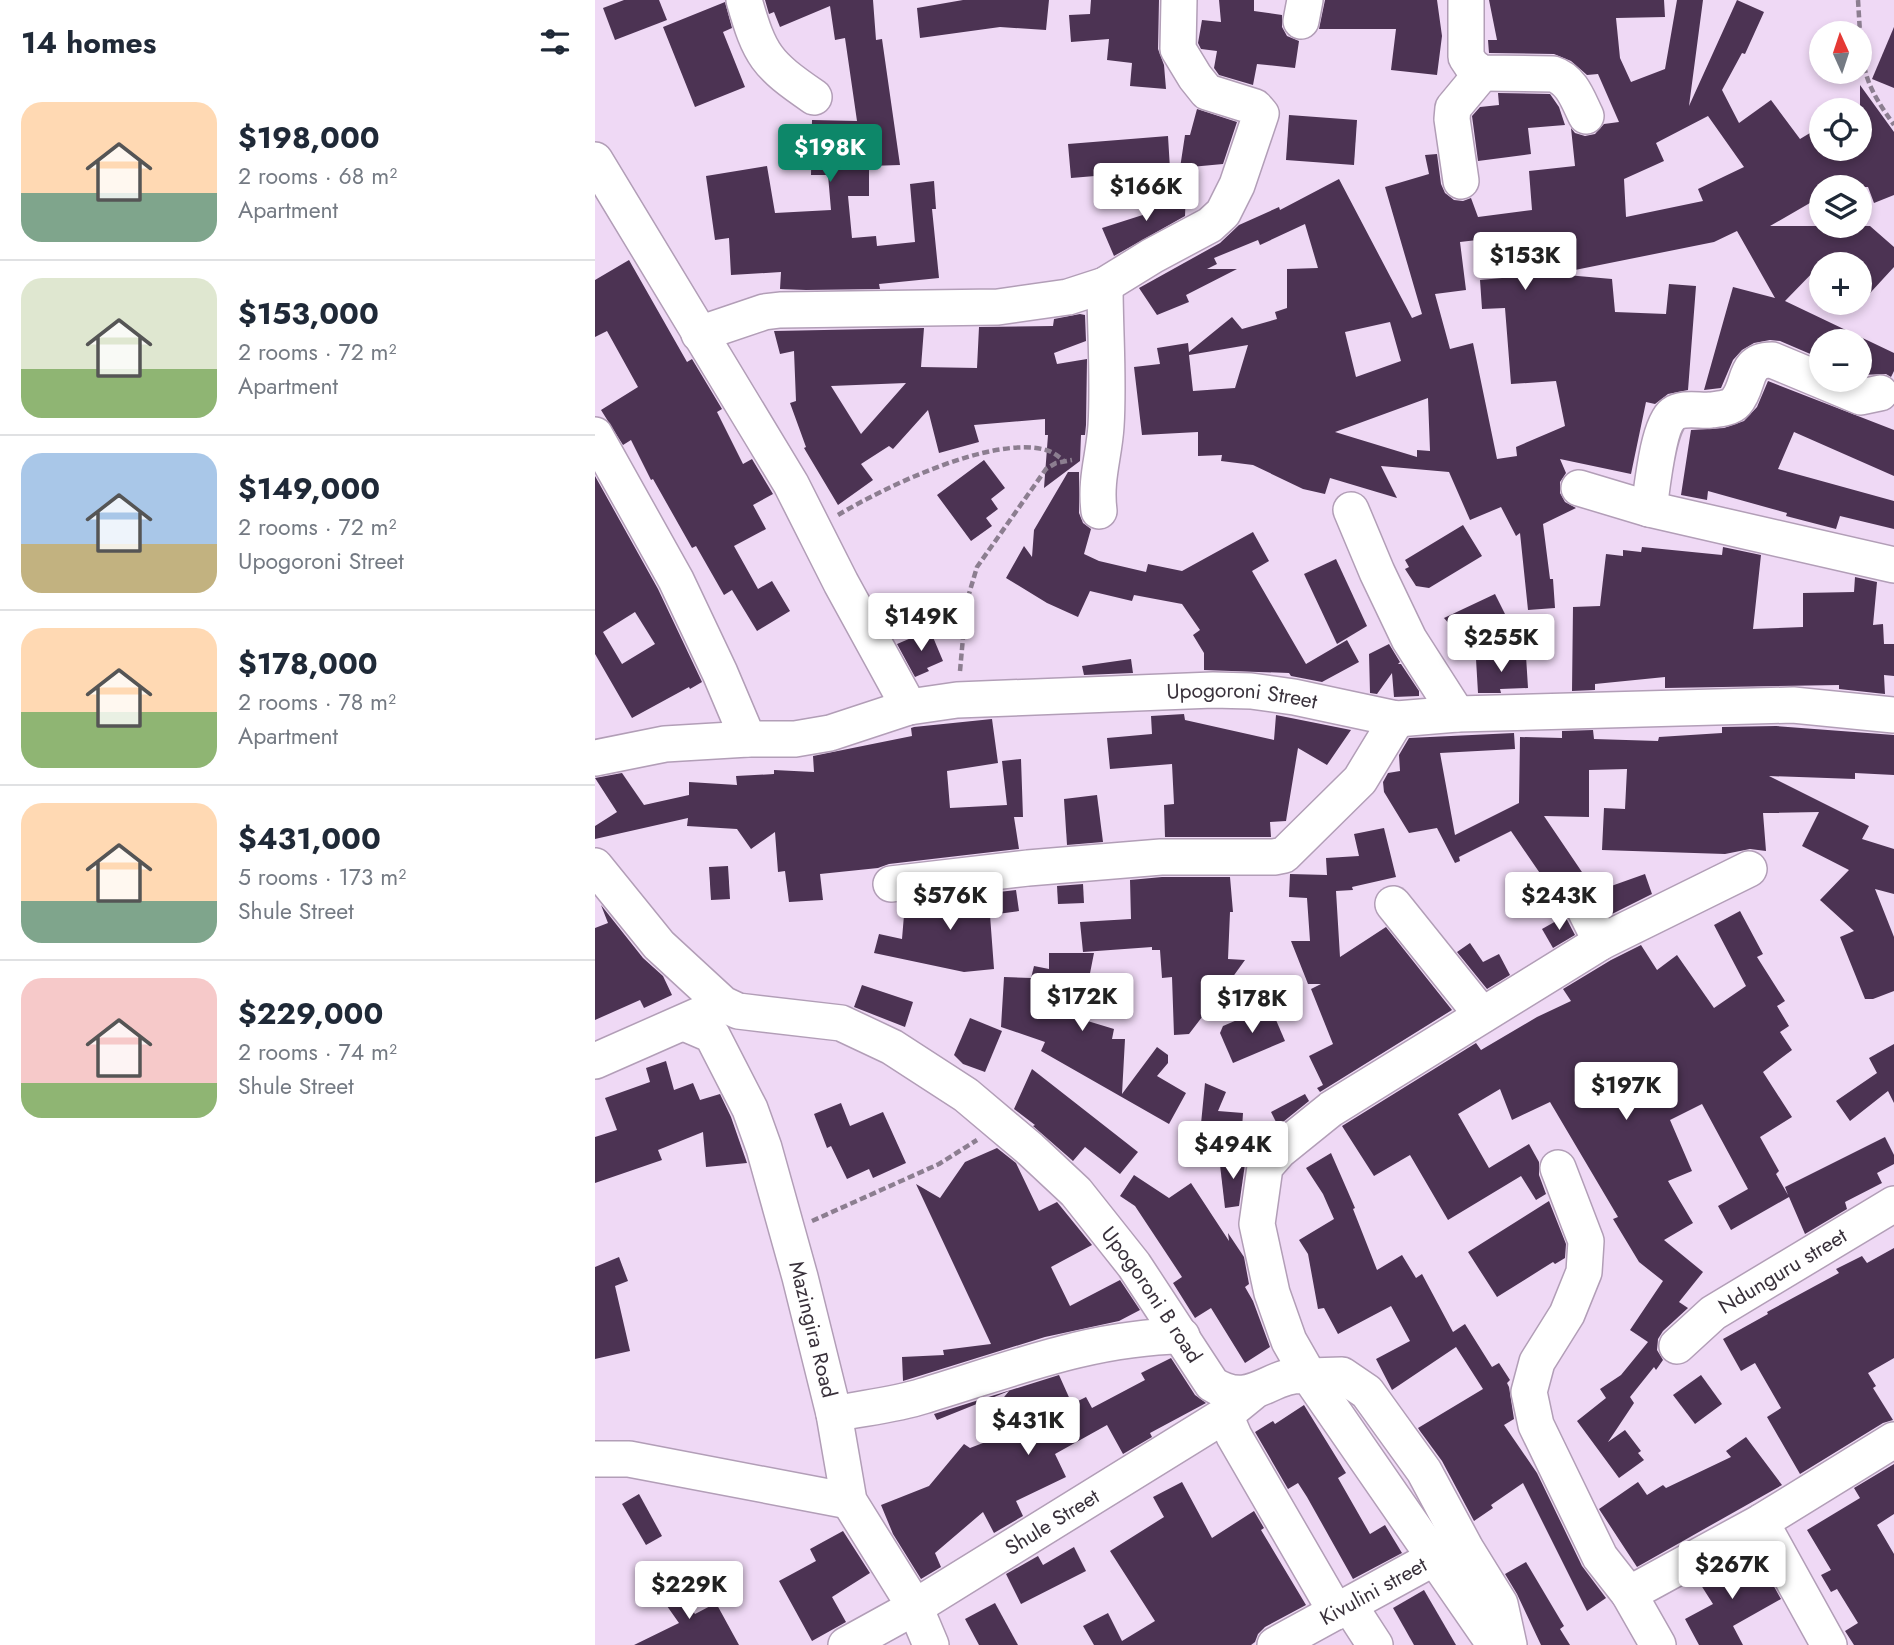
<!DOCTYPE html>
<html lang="en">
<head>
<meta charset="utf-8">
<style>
  :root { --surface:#fff; --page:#f6f6f7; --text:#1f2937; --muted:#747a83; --line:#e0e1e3; --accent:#0d8769 }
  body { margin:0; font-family:Jost,sans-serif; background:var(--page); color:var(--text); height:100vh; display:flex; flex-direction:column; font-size:26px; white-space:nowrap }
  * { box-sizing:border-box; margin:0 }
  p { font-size:23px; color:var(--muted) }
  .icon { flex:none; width:38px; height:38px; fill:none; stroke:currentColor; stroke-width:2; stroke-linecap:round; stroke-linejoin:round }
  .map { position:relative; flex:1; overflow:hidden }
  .details { display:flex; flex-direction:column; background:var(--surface); width:595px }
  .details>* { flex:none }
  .needle { width:46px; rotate:357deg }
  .tools { position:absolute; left:1214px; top:21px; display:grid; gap:14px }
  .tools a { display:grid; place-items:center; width:63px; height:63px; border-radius:50%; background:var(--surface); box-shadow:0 4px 10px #0003; font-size:35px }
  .price { position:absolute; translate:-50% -60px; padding:0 16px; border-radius:7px; background:#fff; color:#222; font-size:23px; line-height:46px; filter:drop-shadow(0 2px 4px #0008) }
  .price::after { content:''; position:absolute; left:50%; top:42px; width:21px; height:16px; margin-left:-10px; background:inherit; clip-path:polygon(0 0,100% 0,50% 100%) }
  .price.selected { background:var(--accent); color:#fff }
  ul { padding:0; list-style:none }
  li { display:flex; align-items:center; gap:21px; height:175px; padding:0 21px }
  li+li { border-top:2px solid var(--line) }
  li span { display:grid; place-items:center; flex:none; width:196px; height:140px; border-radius:21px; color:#555 }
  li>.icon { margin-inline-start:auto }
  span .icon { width:84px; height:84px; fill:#fffc; stroke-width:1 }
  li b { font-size:30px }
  h2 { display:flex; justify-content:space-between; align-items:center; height:84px; padding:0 21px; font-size:30px }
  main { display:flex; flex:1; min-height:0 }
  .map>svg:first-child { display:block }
  .building { fill:#4c3353; fill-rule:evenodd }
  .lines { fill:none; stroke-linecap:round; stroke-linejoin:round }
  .minor-casing { stroke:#b29eb7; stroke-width:38 }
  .path { stroke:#8c7e90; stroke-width:4.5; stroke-dasharray:7 3.5; stroke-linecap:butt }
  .minor { stroke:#fff; stroke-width:35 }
  .labels { text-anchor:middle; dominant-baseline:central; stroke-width:7; stroke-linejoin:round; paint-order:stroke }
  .street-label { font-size:21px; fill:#39313b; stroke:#fae8fe }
</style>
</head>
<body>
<main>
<section class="details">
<h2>14 homes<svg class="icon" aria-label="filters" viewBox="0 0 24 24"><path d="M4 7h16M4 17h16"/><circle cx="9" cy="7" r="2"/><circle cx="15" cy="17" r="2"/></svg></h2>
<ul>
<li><span style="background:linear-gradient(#ffd9b3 65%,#7fa58c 0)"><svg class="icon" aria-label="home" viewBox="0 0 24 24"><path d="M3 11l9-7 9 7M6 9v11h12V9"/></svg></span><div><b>$198,000</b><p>2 rooms · 68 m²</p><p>Apartment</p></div></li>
<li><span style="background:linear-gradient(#dfe7d0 65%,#8fb573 0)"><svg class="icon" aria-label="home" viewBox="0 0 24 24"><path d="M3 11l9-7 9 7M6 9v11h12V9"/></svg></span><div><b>$153,000</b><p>2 rooms · 72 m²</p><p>Apartment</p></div></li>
<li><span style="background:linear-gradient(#a9c7e8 65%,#c2b280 0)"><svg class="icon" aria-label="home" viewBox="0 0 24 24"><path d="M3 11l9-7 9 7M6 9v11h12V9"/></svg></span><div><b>$149,000</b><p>2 rooms · 72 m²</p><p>Upogoroni Street</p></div></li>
<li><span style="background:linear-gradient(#ffd9b3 60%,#8fb573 0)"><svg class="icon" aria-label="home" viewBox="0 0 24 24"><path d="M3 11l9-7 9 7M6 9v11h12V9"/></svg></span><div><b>$178,000</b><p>2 rooms · 78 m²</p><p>Apartment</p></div></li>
<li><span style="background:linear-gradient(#ffd9b3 70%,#7fa58c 0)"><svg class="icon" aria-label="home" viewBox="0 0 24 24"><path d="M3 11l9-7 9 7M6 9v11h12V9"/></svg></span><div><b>$431,000</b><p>5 rooms · 173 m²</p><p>Shule Street</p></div></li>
<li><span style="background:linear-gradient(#f6c9c9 75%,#8fb573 0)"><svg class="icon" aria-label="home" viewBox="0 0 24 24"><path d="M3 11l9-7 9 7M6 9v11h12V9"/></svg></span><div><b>$229,000</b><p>2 rooms · 74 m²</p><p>Shule Street</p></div></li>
</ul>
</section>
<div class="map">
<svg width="1299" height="1645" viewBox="0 0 1299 1645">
  <rect width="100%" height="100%" fill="#efd9f5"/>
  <g class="building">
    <path d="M29 0H64L72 20 20 40 8 8Z"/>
    <path d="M170 0H278L281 40 287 39 305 165 274 166V196H253L257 238 281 236 282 246 320 242 315 184 339 181 341 209H337L344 278 284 284 285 289 211 290 185 289 186 272 136 275 134 238 120 240 111 176 172 166 180 213 236 210 233 175H216L217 120 262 121 250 38 240 40 235 6 185 27 179 12 174 14Z"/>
    <path d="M368 0H454L451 30 405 27 325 38 322 8Z"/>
    <path d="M496 0H564L563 49 569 65 571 89 535 86 537 63 512 60 514 39 476 42 474 15 495 14Z"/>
    <path d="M624 0H659V11L687 15V27L692 36 704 41 700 68 662 64 658 85 624 75 619 68 622 51 606 49 603 43 607 20 626 22Z"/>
    <path d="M730 0H842L847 36 842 75 796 70 801 29H724Z"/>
    <path d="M894 0H1069L1070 17 1021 18 1025 58 1036 82 1070 69 1082 0H1108L1094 106 1142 0 1169 12 1150 54 1147 53 1127 90 1144 123 1176 100 1205 139 1220 130 1227 140V149H1265V85L1299 132V195L1279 203 1273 187H1227V196L1175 226H1275L1299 247V267L1265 304V264H1226L1190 301 1299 353V371L1296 377 1291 374 1265 375V341H1227V359L1185 341 1175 340 1159 343 1147 350 1138 360 1126 388 1109 390 1138 287 1180 298 1142 231 1119 242 960 274 1017 279 1020 312 1071 314 1074 284 1101 286 1093 390 1073 394 1060 404 1051 402 1036 474 965 459 971 473 965 482V493L970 502 981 508 948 524 955 579H958L960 608 933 610 925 533 921 536 906 507 875 520 854 472 786 466 802 498 735 478 730 494 708 489 658 465 626 461 627 455 603 456V432L547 435 539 367 565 364 562 348 593 343 594 352 637 317 647 329 682 319 680 312 692 308V269L723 268 710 224 665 245 663 240 619 258 622 264 612 269H642L591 295 594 302 562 315 544 288 625 243 644 225 684 207 685 210 744 179 817 318 827 314 790 187 834 174 830 155 842 154 846 184 850 193 859 200 868 201 876 198 883 217 937 210 934 171 980 166 976 128 980 133 990 136 1000 134 1009 124 1024 122 1003 74 992 75 976 61 959 54 894 53 893 40H902ZM1113 116 1149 167 1103 189 1108 201 1031 217 1029 179 1069 161 1061 143ZM925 235 929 276 885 280 887 309 910 308 916 384 961 381 970 426 921 447 922 456 902 459 878 343 855 349 840 294 871 290 865 242ZM795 322 806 361 761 377 750 332ZM653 345 640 388 598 391 594 355ZM833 398 835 451 822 450V457L740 432Z"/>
    <path d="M130 2 137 28 128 32 150 87 100 107 68 27Z"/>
    <path d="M1299 27V88L1277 79Z"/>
    <path d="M903 93 955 94 964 107 970 125 933 128 936 154 883 161 877 116 885 107 904 105Z"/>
    <path d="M602 109 642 122 628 164 585 168 590 135H595Z"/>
    <path d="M694 115 762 120 759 165 691 160Z"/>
    <path d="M573 136 575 169 511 172 512 175 476 178 473 144Z"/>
    <path d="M591 191 590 216 519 256 507 228 557 212V199Z"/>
    <path d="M34 260 92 362 97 359 127 409 122 412 148 464 157 459 178 494 158 505 171 529 139 546 163 589 177 581 195 611 162 631 137 590 129 595 101 546 97 548 58 479 56 480 36 440 28 445 6 410 43 387 12 331 0 337V280Z"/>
    <path d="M485 314 490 315 491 341 459 353 462 364 492 359 491 425 490 435H486L485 461 449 488 453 435H450V419L379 425 384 442 344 453 333 410 298 449 294 446 266 464 278 480 243 505 209 448 211 447 195 403 201 401 199 351 185 354 179 331 329 328 326 367 382 368 384 327 458 326 459 319ZM311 383 266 434 236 386Z"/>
    <path d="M1173 381 1299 430V476L1199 432 1183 469 1299 501V529L1245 516 1241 529 1191 516 1192 513 1113 491 1112 500 1086 495 1096 430 1129 428 1149 421 1162 407Z"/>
    <path d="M389 460 410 488 396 499 403 509 391 518 397 526 376 541 342 495Z"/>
    <path d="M473 472H484V513L488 523 496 529 489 554 504 561 551 572 553 564 587 571 658 532 674 561 657 571 711 664 752 640 764 662 727 682 696 676 694 673 609 670V653L598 635 605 630 587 604 539 595 537 601 495 591 483 617 452 603 411 578 429 546 437 557 439 530Z"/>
    <path d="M0 476 63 589 107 682 95 689 94 687 37 718 0 654ZM40 612 60 644 27 664 8 632Z"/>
    <path d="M868 525 887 556 834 588 821 586 810 569 814 567 810 560Z"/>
    <path d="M1047 547 1127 555 1128 547 1166 555 1158 629 1208 627V593L1259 592 1260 577 1282 582 1278 625 1288 624 1289 644H1299V676L1289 675 1290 694 1244 689V685L1070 688V677L1000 684V690L977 691 978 607 1005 606 1011 554 1028 556V550L1046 552Z"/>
    <path d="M741 559 772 626 742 644 709 574Z"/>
    <path d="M900 594 913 620 869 641 849 618Z"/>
    <path d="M335 630 348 661 332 668 334 671 320 677 302 644Z"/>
    <path d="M794 644 805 662 803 664H806L824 691V696L799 697 797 673 782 694 775 693 774 654Z"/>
    <path d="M931 656 933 688 905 689 906 693H883L881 659Z"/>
    <path d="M536 659 538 673 489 675 487 666Z"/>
    <path d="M589 714 590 720 679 740 681 715 756 730 732 765 703 748 691 821 675 822 676 837H570L569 805 579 804 577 764 515 769 512 738 557 734 556 716Z"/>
    <path d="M397 719 403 763 352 771 355 808 412 805 407 761 426 759 428 817H419L424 849 294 864 283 868 225 874 228 900 194 902 190 871 183 872 180 832 156 849 142 829 92 826 93 818 0 839V826L22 812 0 778 27 773 49 805 94 795V782L142 785 141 776 179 774V770L219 772 218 756 317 736 316 728 319 727Z"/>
    <path d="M1181 726 1299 735V775L1260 773V779L1174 776 1274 826 1267 839 1299 849V894L1280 889 1299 937V991L1278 999H1270L1245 937 1259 931 1225 900 1254 870 1207 846 1224 812 1168 813 1171 851 1155 849 1130 854 1007 850 1009 808 1030 809 1032 769 994 770V817L949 816 991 878 984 876 973 878 966 886 963 894 964 901 916 831 864 857 865 861 860 863 842 828 814 833 789 792 788 782 793 773 805 771 804 755 814 738 919 733 920 749 845 753 860 835 924 803 925 737 967 738V731L998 730 999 739 1063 741 1064 737 1127 733V727Z"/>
    <path d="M502 795 508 842 472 845 469 799Z"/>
    <path d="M789 828 801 877 757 887 758 890 741 891 745 957 791 927 857 1010 725 1092 722 1088 728 1085 714 1056 738 1044 716 989 726 984H713L696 941H715L712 898 694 897 695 874 732 875 731 858 764 856 759 834Z"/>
    <path d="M133 866 135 899 116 900 114 867Z"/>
    <path d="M1050 874 1057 894 1015 915 1005 895V890Z"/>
    <path d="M567 877H635L638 912H635L633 959 650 960 637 978 625 977 627 991 594 1034 579 1035 577 977 567 978 565 950H557V947L488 952 485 922 536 919 535 880Z"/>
    <path d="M488 884 489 903 463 904 462 886Z"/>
    <path d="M421 890 424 911 395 915 399 969 369 972 279 953 284 934 307 939 310 903Z"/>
    <path d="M6 905 48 958 68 976 77 995 49 1008 45 1000 0 1020V928L13 923Z"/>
    <path d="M1145 911 1168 954 1162 957 1190 1001 1182 1006 1194 1026 1185 1032 1197 1050 1168 1072 1197 1117 1165 1137 1184 1171 1181 1174 1193 1195 1190 1187 1290 1137 1299 1155V1164L1282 1173 1287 1183 1250 1202 1252 1209 1210 1234 1194 1197 1136 1230 1123 1206 1153 1189 1107 1104 1075 1120 1097 1171 1073 1181 1098 1223 1069 1240 1108 1272 1084 1302 1093 1308 1068 1331 1063 1339 1062 1350 1068 1360 1061 1370 1059 1367 1035 1397 1039 1403 1013 1442 1030 1430 1046 1451 1043 1453 1049 1460 1024 1478 982 1421 1011 1398 1005 1389 1026 1375 1053 1342 1035 1330 1068 1281 1044 1262 1018 1219 1023 1217 955 1102 917 1120 905 1089 863 1114 894 1168 934 1144 944 1162V1175L951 1194 941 1200 926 1176 853 1220 815 1155 779 1176 747 1126 881 1043 886 1050 942 1017 976 1001 968 989 1016 960 1046 945 1062 970 1082 955 1119 1008 1151 986 1119 925Z"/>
    <path d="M970 916 980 935 958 948 947 929Z"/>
    <path d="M875 943 888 962 904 954 915 975 892 989 862 952Z"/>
    <path d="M454 953H499L486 1019 519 1029 517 1039H530L527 1094 562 1047 573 1055V1063L562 1076 591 1093 574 1124 446 1051 450 1042 406 1027 409 977 436 978 439 966 454 969Z"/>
    <path d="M267 985 318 1002 310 1027 259 1007Z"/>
    <path d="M675 1006 690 1041 638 1063 625 1033 628 1026Z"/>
    <path d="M375 1018 407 1031 390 1072 368 1064 359 1055Z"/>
    <path d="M1299 1044V1103L1293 1091 1255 1121 1241 1101 1282 1073 1274 1058Z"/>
    <path d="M71 1061 79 1090 98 1083 105 1100 125 1094 136 1117 152 1163 111 1167 108 1132 63 1150 67 1160 0 1183V1137L22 1130 10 1098 55 1082 51 1068Z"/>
    <path d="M437 1069 543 1152 525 1174 490 1147 478 1161 438 1126 440 1125 419 1109Z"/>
    <path d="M610 1083 631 1092 623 1111 648 1113 646 1145 610 1142 609 1145 604 1144Z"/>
    <path d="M710 1094 714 1101 683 1126 676 1112Z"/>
    <path d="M246 1103 255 1126 288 1112 311 1163 278 1178 274 1169 252 1179 236 1146 232 1148 219 1114Z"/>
    <path d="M402 1148 421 1163 444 1211 462 1202 497 1245 456 1267 475 1306 525 1280 545 1310 524 1321 450 1337 308 1381 307 1357 349 1355 348 1350 396 1344 321 1184 345 1198 370 1162Z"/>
    <path d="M736 1153 760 1208 758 1209 782 1270 807 1255 821 1278 827 1274 858 1332 870 1324 897 1367 904 1363 915 1380 912 1383 914 1387 919 1419 909 1425 942 1473 987 1566 1011 1598 992 1611 928 1483 896 1505 898 1508 879 1521 847 1461 825 1431 823 1428 888 1389 861 1347 797 1390 781 1359 815 1341 796 1306 743 1334 729 1308 723 1309 713 1254 704 1240 739 1219 728 1194 711 1168Z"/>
    <path d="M651 1157 644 1206 630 1208 625 1165 635 1158Z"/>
    <path d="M539 1175 574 1198 596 1183 634 1241 633 1233 649 1257 654 1284 650 1287 658 1301 675 1347 650 1363 616 1308 600 1318 578 1283 587 1277 540 1206 525 1196Z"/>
    <path d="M954 1201 971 1244 970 1258 960 1264 958 1262 902 1297 873 1252Z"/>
    <path d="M1299 1248V1358L1273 1373 1281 1386 1278 1388 1298 1420 1288 1423 1205 1474 1172 1417 1186 1408 1160 1363 1146 1371 1128 1339 1173 1314 1172 1312 1244 1273 1241 1269 1267 1256 1272 1263Z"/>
    <path d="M24 1257 33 1281 20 1286 35 1351 0 1359V1267Z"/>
    <path d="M576 1358 600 1395 611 1403 555 1433 557 1437 528 1454 512 1425 460 1454 471 1477 421 1501 428 1516 399 1533 388 1512 340 1553 346 1567 326 1579 298 1534 286 1505 334 1486 369 1444 375 1448 419 1431 405 1402 414 1391 342 1420 339 1414 464 1375 477 1404 491 1397 497 1408 550 1380 546 1373Z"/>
    <path d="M1106 1375 1127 1404 1100 1424 1078 1395Z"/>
    <path d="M709 1405 751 1473 743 1478 775 1534 790 1525 807 1553 758 1579 712 1497 703 1483 693 1489 660 1432 678 1421 680 1424Z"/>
    <path d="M1151 1437 1187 1485 1042 1567 1004 1509 1043 1482 1052 1495 1068 1485 1071 1488 1136 1457 1131 1451Z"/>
    <path d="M1299 1464V1514L1282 1525 1299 1554V1645H1259L1250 1631 1263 1623 1242 1589 1236 1592 1226 1575 1236 1570 1212 1530 1265 1498 1259 1488Z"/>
    <path d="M587 1482 617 1538 659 1511 669 1528 666 1530 711 1605 670 1627 663 1634 660 1642 656 1645H499L488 1626 513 1613 527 1641 560 1621 515 1551 569 1517 558 1497Z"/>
    <path d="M44 1494 67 1536 51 1545 27 1504Z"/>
    <path d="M248 1531 275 1573 237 1597 251 1622 217 1641 184 1581 221 1561 215 1549Z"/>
    <path d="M479 1547 491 1571 426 1604 411 1574 443 1556 448 1565Z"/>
    <path d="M1159 1551 1186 1599 1138 1626 1148 1645H1104L1090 1619 1118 1604 1104 1582Z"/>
    <path d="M931 1562 969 1626 965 1629 975 1645H946L922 1594 910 1574Z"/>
    <path d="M70 1572 100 1614 121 1603 144 1645H39L84 1623 55 1582Z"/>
    <path d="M829 1590 861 1645H819L798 1608Z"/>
    <path d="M400 1603 423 1645H384L370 1619Z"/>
  </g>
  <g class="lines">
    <defs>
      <g id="minor">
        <path d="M149 0C165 56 171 64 219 97"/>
        <path d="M871 0V57L877 66 887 73 958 74C977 80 983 100 991 116"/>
        <path d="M706 21 710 0"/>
        <path d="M0 160 196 484 246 583 314 707"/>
        <path d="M866 181 857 119 858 108 887 73"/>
        <path d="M104 334 169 312 185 310 403 307 473 297 510 285 557 256 615 225 628 213 642 185 666 114 660 107 612 92 600 77 583 49 584 0"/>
        <path d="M0 435 81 580 125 673 153 739"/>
        <path d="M984 488 1054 509 1299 565"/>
        <path d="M1054 509C1057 489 1063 425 1078 414 1088 407 1104 411 1116 410 1124 409 1136 408 1141 402 1156 385 1147 360 1177 360L1266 397 1285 393"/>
        <path d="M756 510 782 572 814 639 862 714"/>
        <path d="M504 511C500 479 509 457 511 426 514 379 510 332 510 285"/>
        <path id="s1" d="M0 758 70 744 153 739H200L235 733 314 707 362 700 618 690 656 691 699 697 802 719 862 714 1198 705 1299 715"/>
        <path id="s2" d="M0 866 64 945 128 1004 143 1011 246 1023 297 1047 371 1095 435 1149 481 1192 539 1265 617 1384C658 1411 675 1370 714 1376L900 1645"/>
        <path d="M296 884 433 868 566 857H679L689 855 765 780 802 719"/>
        <path d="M983 896 1006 942"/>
        <path d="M798 904 887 1015"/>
        <path id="s3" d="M89 1023 117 1035 155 1109 169 1148 205 1277 239 1414 254 1501 320 1607 336 1645"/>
        <path d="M0 1061 109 1013"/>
        <path d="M963 1168 991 1241 989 1272 972 1314 942 1362 934 1392 941 1425 1005 1557 1034 1594 1063 1645"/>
        <path id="s4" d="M1082 1346 1118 1313 1299 1204"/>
        <path d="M239 1414C268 1408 300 1405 328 1396 415 1370 496 1337 587 1336"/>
        <path d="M630 1415 639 1436 741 1612"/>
        <path d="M0 1459H34L254 1501"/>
        <path d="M1166 1522 1234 1645"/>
        <path d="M1034 1594 1166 1522 1299 1440"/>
        <path d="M754 1605 780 1645"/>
        <path id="s5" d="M251 1645 320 1607 630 1415 657 1393"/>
        <path id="s6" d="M680 1645 839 1558"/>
        <path d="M914 1645 905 1604 871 1549 829 1471 772 1392 747 1375 714 1376 694 1341 677 1293 662 1224 670 1167 684 1151 736 1109 1006 942 1154 869"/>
      </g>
    </defs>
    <use href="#minor" class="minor-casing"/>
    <g class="path">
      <path d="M1263 0 1265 33"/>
      <path d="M1265 35C1268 77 1275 91 1299 125"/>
      <path d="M243 515C290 487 397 435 451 450 458 452 463 456 469 461"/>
      <path d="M365 671 371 604 382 567 451 469 461 463 477 460"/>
      <path d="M217 1221 344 1164 382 1140"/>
    </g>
    <use href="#minor" class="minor"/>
  </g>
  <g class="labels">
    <g class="street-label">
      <text stroke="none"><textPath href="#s1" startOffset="654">Upogoroni Street</textPath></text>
      <text stroke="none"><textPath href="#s4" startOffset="130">Ndunguru street</textPath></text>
      <text stroke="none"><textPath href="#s2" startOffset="728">Upogoroni B road</textPath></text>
      <text stroke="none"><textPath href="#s3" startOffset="343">Mazingira Road</textPath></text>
      <text stroke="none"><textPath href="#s5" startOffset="240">Shule Street</textPath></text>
      <text stroke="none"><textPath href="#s6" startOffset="112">Kivulini street</textPath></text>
    </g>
  </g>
</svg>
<div class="tools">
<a><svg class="needle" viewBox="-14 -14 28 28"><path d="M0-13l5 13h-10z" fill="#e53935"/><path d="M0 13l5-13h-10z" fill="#747a83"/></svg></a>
<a><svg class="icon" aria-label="locate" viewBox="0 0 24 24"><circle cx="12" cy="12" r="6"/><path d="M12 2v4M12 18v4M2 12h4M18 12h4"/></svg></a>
<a><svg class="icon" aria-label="layers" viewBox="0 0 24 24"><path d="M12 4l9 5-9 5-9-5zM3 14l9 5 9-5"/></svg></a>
<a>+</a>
<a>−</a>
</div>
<b class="price selected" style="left:235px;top:184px">$198K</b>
<b class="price" style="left:551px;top:223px">$166K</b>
<b class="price" style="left:930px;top:292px">$153K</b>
<b class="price" style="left:326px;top:653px">$149K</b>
<b class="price" style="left:906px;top:674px">$255K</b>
<b class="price" style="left:355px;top:932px">$576K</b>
<b class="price" style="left:964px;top:932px">$243K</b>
<b class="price" style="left:487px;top:1033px">$172K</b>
<b class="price" style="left:657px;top:1035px">$178K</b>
<b class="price" style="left:1031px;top:1122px">$197K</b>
<b class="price" style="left:638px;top:1181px">$494K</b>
<b class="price" style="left:433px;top:1457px">$431K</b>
<b class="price" style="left:1137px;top:1601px">$267K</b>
<b class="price" style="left:94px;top:1621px">$229K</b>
</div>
</main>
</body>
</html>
